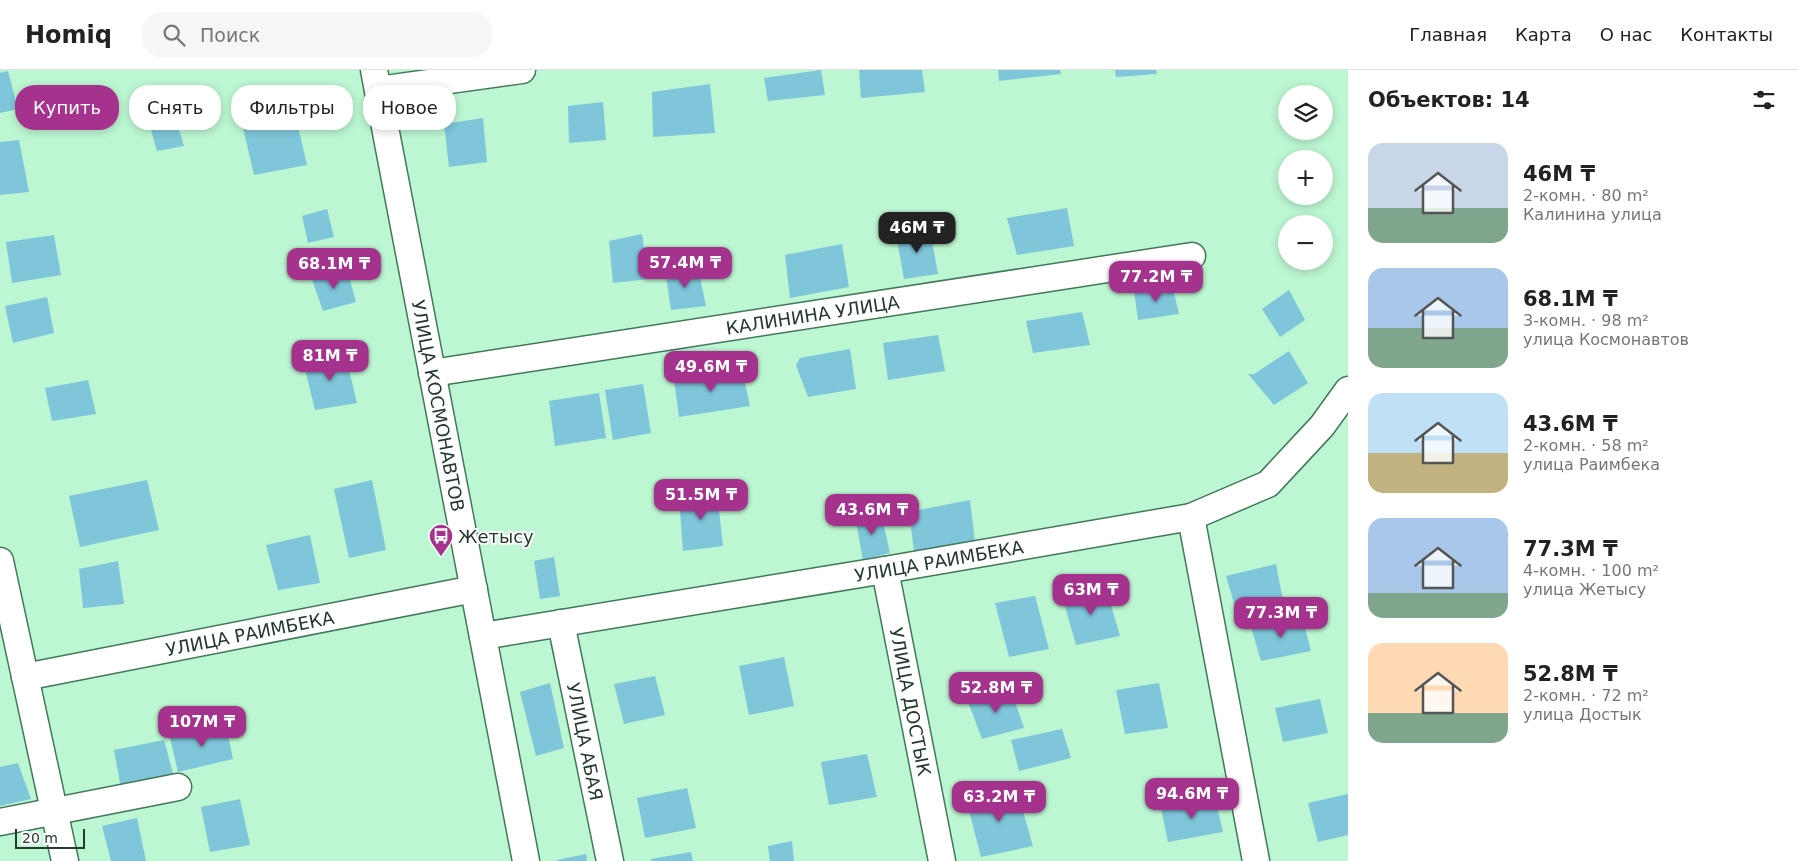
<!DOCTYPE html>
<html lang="ru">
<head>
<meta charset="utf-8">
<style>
  :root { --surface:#fff; --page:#f6f6f6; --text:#222; --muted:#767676; --line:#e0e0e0; --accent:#a5328d }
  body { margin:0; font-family:"DejaVu Sans",sans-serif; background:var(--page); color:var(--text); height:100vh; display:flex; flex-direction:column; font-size:19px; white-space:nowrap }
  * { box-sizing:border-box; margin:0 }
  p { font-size:16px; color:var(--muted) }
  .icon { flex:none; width:28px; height:28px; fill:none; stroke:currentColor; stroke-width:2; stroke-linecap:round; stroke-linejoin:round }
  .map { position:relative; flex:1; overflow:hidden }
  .drawer { display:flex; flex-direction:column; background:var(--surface); width:450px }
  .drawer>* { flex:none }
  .hud { position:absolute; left:15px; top:15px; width:475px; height:45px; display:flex; gap:10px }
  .buttons { position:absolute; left:1278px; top:15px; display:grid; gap:10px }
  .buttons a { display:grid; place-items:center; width:55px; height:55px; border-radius:50%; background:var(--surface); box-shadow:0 2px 8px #0003; font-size:25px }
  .scale { position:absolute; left:15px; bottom:12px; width:70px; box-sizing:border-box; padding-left:5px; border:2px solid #233a2c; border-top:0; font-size:14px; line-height:18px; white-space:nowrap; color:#233a2c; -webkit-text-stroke:4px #fff; paint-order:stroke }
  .price { position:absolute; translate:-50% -42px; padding:0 11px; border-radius:10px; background:var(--accent); color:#fff; font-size:16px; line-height:32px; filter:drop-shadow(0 1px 2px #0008) }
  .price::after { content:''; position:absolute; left:50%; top:30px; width:15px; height:11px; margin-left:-8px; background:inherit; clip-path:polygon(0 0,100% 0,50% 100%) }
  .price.active { background:#222; color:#fff }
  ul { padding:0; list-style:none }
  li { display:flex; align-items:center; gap:15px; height:125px; padding:0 20px }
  li span { display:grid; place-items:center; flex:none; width:140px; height:100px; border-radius:15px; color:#555 }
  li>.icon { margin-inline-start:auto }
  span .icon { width:60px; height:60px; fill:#fffc; stroke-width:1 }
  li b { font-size:21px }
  h2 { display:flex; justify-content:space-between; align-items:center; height:60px; padding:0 20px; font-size:21px }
  .pill { padding:0 18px; border-radius:20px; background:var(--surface); box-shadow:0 2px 8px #0003; font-size:18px; line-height:45px }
  .pill.active { background:var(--accent); color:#fff }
  header { display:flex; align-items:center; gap:30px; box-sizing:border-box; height:70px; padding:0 25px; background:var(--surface); border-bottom:1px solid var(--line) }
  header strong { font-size:24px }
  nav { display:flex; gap:28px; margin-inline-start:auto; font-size:18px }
  .search { width:350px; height:45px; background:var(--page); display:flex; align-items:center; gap:12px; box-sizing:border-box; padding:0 18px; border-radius:20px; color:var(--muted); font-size:19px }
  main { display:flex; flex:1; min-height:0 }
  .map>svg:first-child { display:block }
  .building { fill:#7fc6da }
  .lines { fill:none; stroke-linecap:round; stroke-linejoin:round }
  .minor-casing { stroke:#417859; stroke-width:29 }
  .minor { stroke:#fff; stroke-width:26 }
  .labels { text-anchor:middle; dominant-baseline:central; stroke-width:4; stroke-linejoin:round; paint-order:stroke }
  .street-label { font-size:18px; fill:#233a2c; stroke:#fff }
  .poi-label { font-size:18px; fill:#233a2c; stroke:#fff; text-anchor:start }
</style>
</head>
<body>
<header>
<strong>Homiq</strong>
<div class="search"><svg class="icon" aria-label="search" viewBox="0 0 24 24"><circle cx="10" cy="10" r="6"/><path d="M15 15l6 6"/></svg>Поиск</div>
<nav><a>Главная</a><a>Карта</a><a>О нас</a><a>Контакты</a></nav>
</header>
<main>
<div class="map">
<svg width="1348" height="791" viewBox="0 0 1348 791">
  <rect width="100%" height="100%" fill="#bcf6d2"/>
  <g class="building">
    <path d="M821 0 825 25 768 31 764 8Z"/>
    <path d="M859 0H922L925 22 861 28Z"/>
    <path d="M998 0H1060L1061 4 999 11Z"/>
    <path d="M1115 0H1156L1157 4 1116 7Z"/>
    <path d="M8 1 18 39 0 43V3Z"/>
    <path d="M710 14 715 63 653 67 652 22Z"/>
    <path d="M603 32 606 70 569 73 568 36Z"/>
    <path d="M296 48 307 95 254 105 243 58Z"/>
    <path d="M483 48 487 92 449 97 444 54Z"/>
    <path d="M176 50 184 76 157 81 150 57Z"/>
    <path d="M19 70 29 122 0 125V72Z"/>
    <path d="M1067 138 1074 176 1017 185 1007 148Z"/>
    <path d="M327 139 334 167 308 173 302 146Z"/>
    <path d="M930 160 938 204 904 209 896 164Z"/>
    <path d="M642 164 649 209 613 213 609 171Z"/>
    <path d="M54 165 61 205 12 213 6 172Z"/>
    <path d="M842 174 849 217 790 228 785 185Z"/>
    <path d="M698 198 706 236 671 240 665 199Z"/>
    <path d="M347 199 356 232 323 241 311 207Z"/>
    <path d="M1172 215 1179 244 1138 250 1134 221Z"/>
    <path d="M1289 220 1305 250 1280 267 1262 239Z"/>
    <path d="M47 227 54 263 13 273 5 236Z"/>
    <path d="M1082 242 1090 275 1033 283 1026 251Z"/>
    <path d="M938 265 945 301 888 310 883 273Z"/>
    <path d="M850 279 856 319 808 327 796 295 800 288Z"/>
    <path d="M1289 281 1308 313 1274 335 1248 304H1254Z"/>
    <path d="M345 283 357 333 315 340 303 291Z"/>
    <path d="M742 299 750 336 679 347 674 310Z"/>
    <path d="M88 310 96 344 52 351 45 318Z"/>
    <path d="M643 314 651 363 613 370 605 320Z"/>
    <path d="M599 323 606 368 555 376 549 331Z"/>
    <path d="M147 410 159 460 80 477 69 426Z"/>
    <path d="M372 410 386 480 349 488 334 419Z"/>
    <path d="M717 421 723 476 683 481 679 427Z"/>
    <path d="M970 430 975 472 914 481 909 442Z"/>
    <path d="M881 443 890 483 863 490 855 447Z"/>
    <path d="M310 465 320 513 278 520 266 475Z"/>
    <path d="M554 487 560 526 540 529 534 491Z"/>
    <path d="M118 491 124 534 83 538 79 499Z"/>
    <path d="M1276 494 1283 531 1236 540 1226 506Z"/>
    <path d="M1106 518 1120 566 1076 575 1062 526Z"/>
    <path d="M1035 526 1049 579 1009 587 995 533Z"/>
    <path d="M1302 547 1311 581 1261 591 1251 557Z"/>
    <path d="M784 587 794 636 749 645 739 596Z"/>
    <path d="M655 606 665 645 624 654 614 614Z"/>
    <path d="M550 613 564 678 536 686 520 622Z"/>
    <path d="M1159 613 1168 658 1125 664 1116 620Z"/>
    <path d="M1011 620 1024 658 982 669 967 629Z"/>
    <path d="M1320 629 1328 663 1283 672 1275 638Z"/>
    <path d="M226 655 233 689 178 702 170 668Z"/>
    <path d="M1062 659 1071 688 1019 701 1011 670Z"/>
    <path d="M164 670 174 707 121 718 114 680Z"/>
    <path d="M867 684 877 727 829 735 821 692Z"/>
    <path d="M18 693 31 729 0 736V697Z"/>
    <path d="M687 718 696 758 645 768 637 728Z"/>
    <path d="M1017 720 1033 776 981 787 966 729Z"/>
    <path d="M1348 724V765L1318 772 1308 733Z"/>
    <path d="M1215 728 1223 762 1168 772 1161 738Z"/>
    <path d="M240 729 250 775 210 782 201 737Z"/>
    <path d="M137 748 146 791H111L102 756Z"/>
    <path d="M792 771 794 791H770L768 776Z"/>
    <path d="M691 782 693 791H652L651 789Z"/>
    <path d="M586 784 587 791H557V790Z"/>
  </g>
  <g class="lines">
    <defs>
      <g id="minor">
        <path id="s1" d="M374 0 526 791"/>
        <path d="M378 20 522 0"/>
        <path id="s2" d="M432 303 1192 186"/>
        <path d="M1191 447 1256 791"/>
        <path d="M0 491 65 791"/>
        <path id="s3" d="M885 500 942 791"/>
        <path id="s4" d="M561 553 610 791"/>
        <path id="s5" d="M483 566 885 500 1191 447 1268 414 1322 356 1348 320"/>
        <path id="s6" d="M25 607 474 519"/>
        <path d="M0 752 178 717"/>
      </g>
    </defs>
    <use href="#minor" class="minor-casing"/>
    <use href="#minor" class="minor"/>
  </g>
  <defs>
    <symbol id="bus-pin" viewBox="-11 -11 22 30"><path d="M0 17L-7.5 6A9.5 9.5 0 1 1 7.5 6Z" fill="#a5328d" stroke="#fff"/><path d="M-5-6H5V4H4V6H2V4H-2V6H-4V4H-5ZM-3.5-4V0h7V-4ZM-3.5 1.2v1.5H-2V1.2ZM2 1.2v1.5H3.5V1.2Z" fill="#fff"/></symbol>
  </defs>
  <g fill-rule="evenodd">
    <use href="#bus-pin" x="427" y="452" width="28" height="38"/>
  </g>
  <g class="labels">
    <g class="street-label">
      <text stroke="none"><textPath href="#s2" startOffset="385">КАЛИНИНА УЛИЦА</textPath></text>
      <text stroke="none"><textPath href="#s1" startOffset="342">УЛИЦА КОСМОНАВТОВ</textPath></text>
      <text stroke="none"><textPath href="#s5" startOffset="462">УЛИЦА РАИМБЕКА</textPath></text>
      <text stroke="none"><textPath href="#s6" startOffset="229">УЛИЦА РАИМБЕКА</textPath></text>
      <text stroke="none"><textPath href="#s3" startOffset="134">УЛИЦА ДОСТЫК</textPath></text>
      <text stroke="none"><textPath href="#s4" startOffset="121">УЛИЦА АБАЯ</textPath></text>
    </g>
    <g class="poi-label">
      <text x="458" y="466">Жетысу</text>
    </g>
  </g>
</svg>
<div class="buttons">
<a><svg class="icon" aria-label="layers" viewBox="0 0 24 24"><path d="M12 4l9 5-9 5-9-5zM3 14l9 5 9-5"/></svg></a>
<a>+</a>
<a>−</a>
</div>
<div class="scale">20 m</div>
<b class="price active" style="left:917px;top:184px">46M ₸</b>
<b class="price" style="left:685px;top:219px">57.4M ₸</b>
<b class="price" style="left:334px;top:220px">68.1M ₸</b>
<b class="price" style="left:1156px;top:233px">77.2M ₸</b>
<b class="price" style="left:330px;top:312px">81M ₸</b>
<b class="price" style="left:711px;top:323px">49.6M ₸</b>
<b class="price" style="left:701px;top:451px">51.5M ₸</b>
<b class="price" style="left:872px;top:466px">43.6M ₸</b>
<b class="price" style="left:1091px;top:546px">63M ₸</b>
<b class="price" style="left:1281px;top:569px">77.3M ₸</b>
<b class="price" style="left:996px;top:644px">52.8M ₸</b>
<b class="price" style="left:202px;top:678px">107M ₸</b>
<b class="price" style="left:1192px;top:750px">94.6M ₸</b>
<b class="price" style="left:999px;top:753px">63.2M ₸</b>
<div class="hud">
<a class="pill active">Купить</a>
<a class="pill">Снять</a>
<a class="pill">Фильтры</a>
<a class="pill">Новое</a>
</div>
</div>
<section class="drawer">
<h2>Объектов: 14<svg class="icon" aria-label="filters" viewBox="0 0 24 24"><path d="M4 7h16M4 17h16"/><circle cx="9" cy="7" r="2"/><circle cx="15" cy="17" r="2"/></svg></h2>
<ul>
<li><span style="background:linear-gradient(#c9d6e8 65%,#7fa58c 0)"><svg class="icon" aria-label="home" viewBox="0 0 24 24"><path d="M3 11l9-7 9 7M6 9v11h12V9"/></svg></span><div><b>46M ₸</b><p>2-комн. · 80 m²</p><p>Калинина улица</p></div></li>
<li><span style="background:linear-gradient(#a9c7e8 60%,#7fa58c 0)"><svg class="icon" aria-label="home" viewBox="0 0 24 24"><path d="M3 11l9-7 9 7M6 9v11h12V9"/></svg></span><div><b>68.1M ₸</b><p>3-комн. · 98 m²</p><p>улица Космонавтов</p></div></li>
<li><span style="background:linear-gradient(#bfe0f5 60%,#c2b280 0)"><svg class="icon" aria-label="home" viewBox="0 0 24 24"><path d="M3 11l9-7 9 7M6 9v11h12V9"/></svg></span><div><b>43.6M ₸</b><p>2-комн. · 58 m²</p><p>улица Раимбека</p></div></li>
<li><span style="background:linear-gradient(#a9c7e8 75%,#7fa58c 0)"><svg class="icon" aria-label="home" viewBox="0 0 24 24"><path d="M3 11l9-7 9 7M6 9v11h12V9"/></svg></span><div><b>77.3M ₸</b><p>4-комн. · 100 m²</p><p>улица Жетысу</p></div></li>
<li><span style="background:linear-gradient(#ffd9b3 70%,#7fa58c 0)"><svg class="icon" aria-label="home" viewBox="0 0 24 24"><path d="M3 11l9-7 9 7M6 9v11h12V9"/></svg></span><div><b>52.8M ₸</b><p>2-комн. · 72 m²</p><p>улица Достык</p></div></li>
</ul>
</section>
</main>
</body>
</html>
